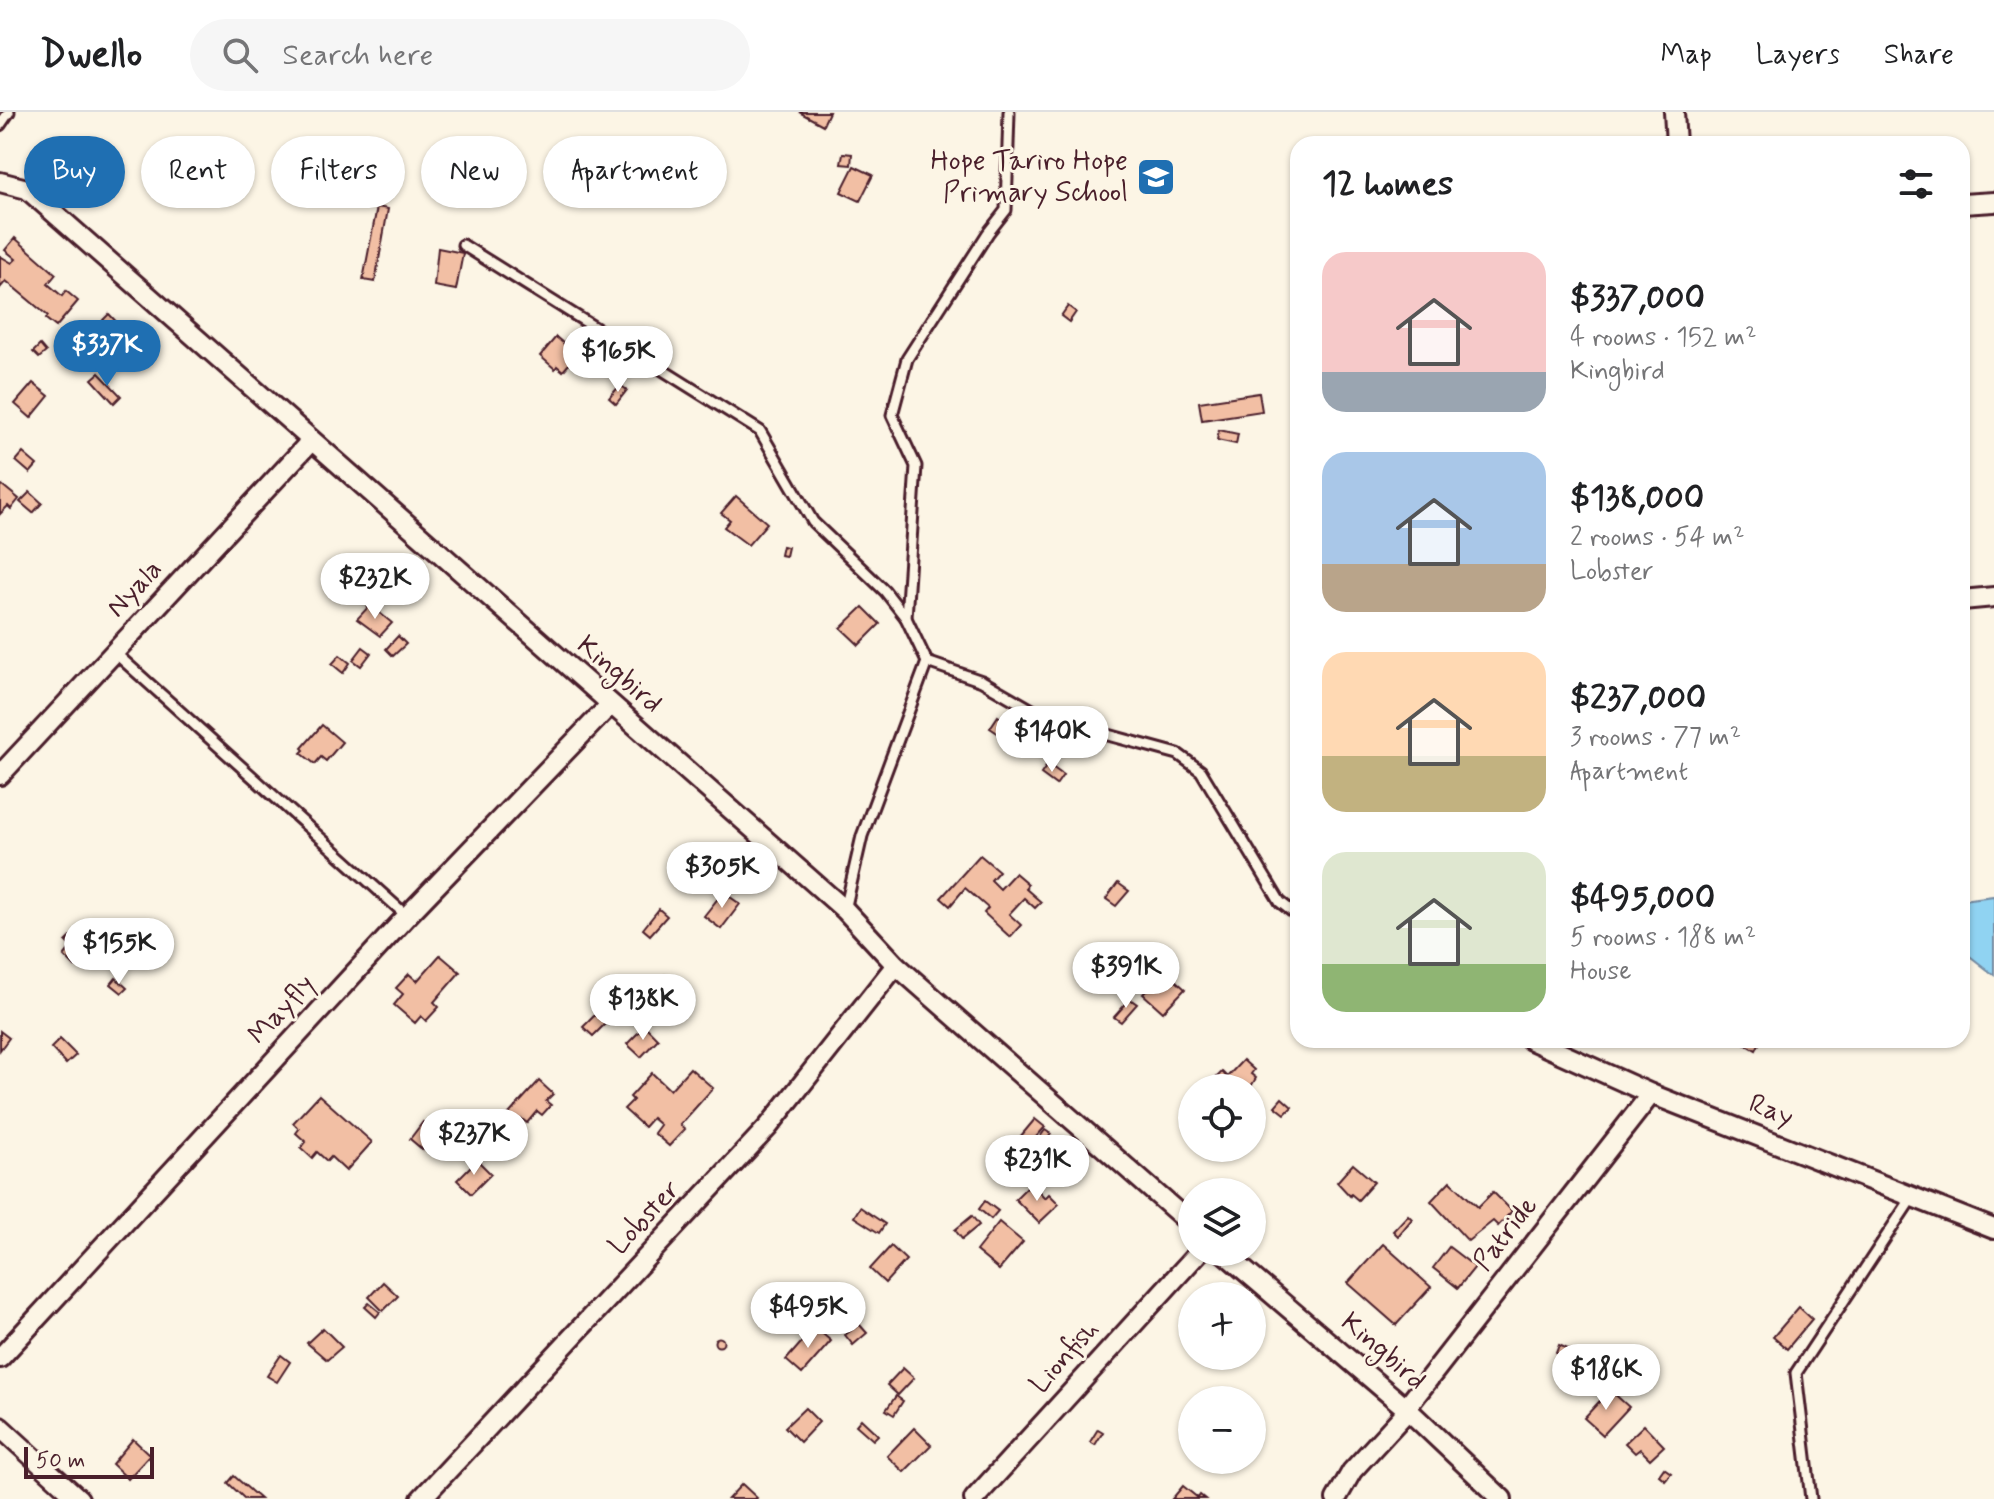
<!DOCTYPE html>
<html lang="en">
<head>
<meta charset="utf-8">
<style>
  :root { --surface:#fff; --page:#f6f6f6; --text:#202124; --muted:#757577; --line:#e0e0e0; --accent:#1f6fb2 }
  body { margin:0; font-family:Mynerve,sans-serif; background:var(--page); color:var(--text); height:100vh; display:flex; flex-direction:column; font-size:30px; white-space:nowrap }
  * { box-sizing:border-box; margin:0 }
  p { font-size:26px; color:var(--muted) }
  .icon { flex:none; width:44px; height:44px; fill:none; stroke:currentColor; stroke-width:2; stroke-linecap:round; stroke-linejoin:round }
  .map { position:relative; flex:1; overflow:hidden }
  .details { position:absolute; left:1290px; top:24px; width:680px; height:912px; display:flex; flex-direction:column; background:var(--surface); border-radius:24px; box-shadow:0 2px 6px #0004 }
  .details>* { flex:none }
  .banner { position:absolute; left:24px; top:24px; width:760px; height:72px; display:flex; gap:16px }
  .controls { position:absolute; left:1178px; top:962px; display:grid; gap:16px }
  .controls a { display:grid; place-items:center; width:88px; height:88px; border-radius:50%; background:var(--surface); box-shadow:0 2px 6px #0004; font-size:40px }
  .scale { position:absolute; left:24px; bottom:20px; width:130px; box-sizing:border-box; padding-left:8px; border:4px solid #4a1f2b; border-top:0; font-size:22px; line-height:28px; white-space:nowrap; color:#4a1f2b; -webkit-text-stroke:6px #fcf5e5; paint-order:stroke }
  .price { position:absolute; translate:-50% -68px; padding:0 18px; border-radius:28px; background:#fff; color:#222; font-size:26px; line-height:52px; filter:drop-shadow(0 2px 4px #0008) }
  .price::after { content:''; position:absolute; left:50%; top:48px; width:24px; height:18px; margin-left:-12px; background:inherit; clip-path:polygon(0 0,100% 0,50% 100%) }
  .price.current { background:var(--accent); color:#fff }
  ul { padding:0; list-style:none }
  li { display:flex; align-items:center; gap:24px; height:200px; padding:0 32px }
  li span { display:grid; place-items:center; flex:none; width:224px; height:160px; border-radius:24px; color:#555 }
  li>.icon { margin-inline-start:auto }
  span .icon { width:96px; height:96px; fill:#fffc; stroke-width:1 }
  li b { font-size:34px }
  h2 { display:flex; justify-content:space-between; align-items:center; height:96px; padding:0 32px; font-size:34px }
  .pill { padding:0 28px; border-radius:36px; background:var(--surface); box-shadow:0 2px 6px #0004; font-size:28px; line-height:72px }
  .pill.current { background:var(--accent); color:#fff }
  header { display:flex; align-items:center; gap:48px; box-sizing:border-box; height:112px; padding:0 40px; background:var(--surface); border-bottom:2px solid var(--line) }
  header strong { font-size:38px }
  nav { display:flex; gap:44px; margin-inline-start:auto; font-size:28px }
  .search { width:560px; height:72px; background:var(--page); display:flex; align-items:center; gap:20px; box-sizing:border-box; padding:0 28px; border-radius:44px; color:var(--muted); font-size:30px }
  .map>svg:first-child { display:block }
  .water { fill:#90d3f2; stroke:#748ba2; stroke-width:2 }
  .building { fill:#f2bfa4; stroke:#4a1f2b; stroke-width:2 }
  .lines { fill:none; stroke-linecap:round; stroke-linejoin:round }
  .service-casing { stroke:#4a1f2b; stroke-width:15 }
  .minor-casing { stroke:#4a1f2b; stroke-width:24 }
  .service { stroke:#fcf5e5; stroke-width:9 }
  .minor { stroke:#fcf5e5; stroke-width:18 }
  .labels { text-anchor:middle; dominant-baseline:central; stroke-width:6; stroke-linejoin:round; paint-order:stroke }
  .poi-label { font-size:28px; fill:#4a1f2b; stroke:#fcf5e5; text-anchor:end }
  .street-label { font-size:28px; fill:#4a1f2b; stroke:#fcf5e5 }
</style>
</head>
<body>
<header>
<strong>Dwello</strong>
<div class="search"><svg class="icon" aria-label="search" viewBox="0 0 24 24"><circle cx="10" cy="10" r="6"/><path d="M15 15l6 6"/></svg>Search here</div>
<nav><a>Map</a><a>Layers</a><a>Share</a></nav>
</header>
<div class="map">
<svg width="1994" height="1387" viewBox="0 0 1994 1387">
  <rect width="100%" height="100%" fill="#fcf5e5"/>
  <filter id="ink" filterUnits="userSpaceOnUse"><feTurbulence type="fractalNoise" baseFrequency=".0125" numOctaves="2"/><feDisplacementMap in="SourceGraphic" scale="16" xChannelSelector="R" yChannelSelector="G"/><feConvolveMatrix kernelMatrix="1 2 1 2 8 2 1 2 1" color-interpolation-filters="sRGB"/></filter>
  <g filter="url(#ink)">
    <path class="water" d="M1994 784V863L1962 838V788Z"/>
    <g class="building">
      <path d="M799 0H829L823 13Z"/>
      <path d="M843 41 852 42 851 53 841 52Z"/>
      <path d="M854 54 873 63 860 89 841 80Z"/>
      <path d="M377 95 388 97 375 170 363 168Z"/>
      <path d="M15 126 56 162 48 172 62 184 66 179 78 189 56 215 46 207 48 204 6 169 0 176V144L12 151 16 147 5 138Z"/>
      <path d="M438 136 463 141 456 178 434 174Z"/>
      <path d="M1068 194 1076 200 1069 210 1061 204Z"/>
      <path d="M109 202 122 216 116 221 103 208Z"/>
      <path d="M73 219 80 227 71 236 63 228Z"/>
      <path d="M556 225 577 243 563 259 557 254 555 257 540 244Z"/>
      <path d="M40 233 46 240 39 246 33 240Z"/>
      <path d="M99 261 121 284 114 291 92 267Z"/>
      <path d="M33 271 49 284 31 306 15 292Z"/>
      <path d="M620 273 627 278 616 292 609 286Z"/>
      <path d="M1259 281 1262 299 1202 308 1199 290Z"/>
      <path d="M1219 318 1238 322 1236 332 1217 328Z"/>
      <path d="M23 341 37 353 30 361 16 349Z"/>
      <path d="M2 373 19 387 11 397 8 394 0 402V375Z"/>
      <path d="M30 380 42 391 33 401 20 390Z"/>
      <path d="M736 384 767 411 748 433 724 415 730 408 721 401Z"/>
      <path d="M782 434 788 435 786 444 780 443Z"/>
      <path d="M370 493 392 511 380 524 357 507Z"/>
      <path d="M863 495 880 512 859 533 841 516Z"/>
      <path d="M398 524 406 532 393 544 386 537Z"/>
      <path d="M363 535 371 541 361 554 353 548Z"/>
      <path d="M340 543 350 551 343 561 332 552Z"/>
      <path d="M998 604 1008 611 999 622 990 616Z"/>
      <path d="M322 613 342 630 326 649 321 645 315 652 301 641 304 638 302 636Z"/>
      <path d="M1048 652 1063 663 1056 673 1041 662Z"/>
      <path d="M980 743 999 759 991 768 1000 777 1015 761 1028 772 1025 776 1041 790 1035 796 1024 786 1009 802 1021 813 1010 825 984 801 988 796 965 776 950 794 941 786Z"/>
      <path d="M1118 771 1129 779 1116 794 1106 787Z"/>
      <path d="M723 780 740 792 721 817 704 804Z"/>
      <path d="M659 797 667 804 650 823 643 817Z"/>
      <path d="M87 809 104 826 83 847 66 830Z"/>
      <path d="M69 838 81 848 75 855 64 844Z"/>
      <path d="M440 843 460 860 434 890 439 895 426 909 421 904 415 911 394 893 403 882 396 876 409 862 417 869Z"/>
      <path d="M1165 859 1185 877 1163 900 1143 882Z"/>
      <path d="M665 863 683 878 664 900 646 884Z"/>
      <path d="M116 866 127 876 122 881 111 872Z"/>
      <path d="M1130 887 1137 892 1121 910 1114 905Z"/>
      <path d="M603 895 613 904 593 924 583 915Z"/>
      <path d="M645 914 658 927 641 945 627 932Z"/>
      <path d="M0 919 9 926 0 938Z"/>
      <path d="M60 927 76 943 66 952 51 936Z"/>
      <path d="M1739 928H1761L1756 938Z"/>
      <path d="M1243 948 1254 958 1251 962 1256 966 1250 976H1217L1220 974 1214 968 1222 960 1227 965Z"/>
      <path d="M690 956 713 976 680 1013 685 1017 669 1034 654 1021 660 1013 652 1006 644 1015 624 997 633 988 630 985 652 961 670 978Z"/>
      <path d="M539 969 553 982 546 989 551 993 542 1003 537 999 527 1011 522 1007 519 1010 509 1002Z"/>
      <path d="M319 983 372 1030 346 1059 331 1045 327 1049 317 1040 312 1046 301 1036 306 1030 296 1021 299 1017 293 1011Z"/>
      <path d="M1282 986 1292 995 1285 1002 1275 994Z"/>
      <path d="M1035 1007 1045 1015 1029 1033 1020 1025Z"/>
      <path d="M430 1008 447 1021 437 1034 430 1028 423 1038 410 1027 423 1010 427 1013Z"/>
      <path d="M1045 1018 1051 1022 1038 1040 1032 1036Z"/>
      <path d="M1057 1030 1068 1039 1053 1056 1044 1044Z"/>
      <path d="M477 1048 491 1062 471 1082 457 1068Z"/>
      <path d="M1353 1052 1374 1070 1358 1088 1351 1082 1350 1084 1337 1070Z"/>
      <path d="M1450 1069 1478 1095 1493 1080 1512 1099 1498 1114 1493 1109 1468 1129 1431 1089Z"/>
      <path d="M1031 1071 1045 1086 1049 1082 1059 1092 1039 1111 1015 1087Z"/>
      <path d="M985 1089 998 1099 991 1107 979 1097Z"/>
      <path d="M860 1095 885 1112 879 1121 854 1105Z"/>
      <path d="M1408 1103 1412 1107 1398 1124 1393 1119Z"/>
      <path d="M972 1104 979 1113 962 1127 955 1118Z"/>
      <path d="M999 1110 1023 1130 999 1158 976 1139Z"/>
      <path d="M1383 1132 1431 1175 1396 1213 1348 1171Z"/>
      <path d="M891 1134 906 1148 885 1171 870 1157Z"/>
      <path d="M1449 1135 1475 1155 1458 1176 1433 1156Z"/>
      <path d="M383 1170 398 1184 383 1199 369 1185Z"/>
      <path d="M369 1191 380 1200 376 1205 365 1195Z"/>
      <path d="M1799 1195 1812 1207 1787 1237 1773 1225Z"/>
      <path d="M859 1212 867 1221 853 1233 845 1223Z"/>
      <path d="M815 1215 831 1229 802 1262 786 1248Z"/>
      <path d="M323 1216 342 1235 327 1248 307 1231Z"/>
      <circle cx="719" cy="1230" r="4.5"/>
      <path d="M1559 1233 1572 1239 1569 1247 1556 1241Z"/>
      <path d="M281 1243 290 1250 277 1270 267 1264Z"/>
      <path d="M903 1256 914 1266 898 1283 887 1273Z"/>
      <path d="M1610 1278 1629 1295 1603 1323 1584 1306Z"/>
      <path d="M896 1284 903 1289 894 1303 886 1298Z"/>
      <path d="M805 1296 819 1310 800 1330 785 1315Z"/>
      <path d="M861 1307 878 1323 873 1328 856 1313Z"/>
      <path d="M1644 1313 1664 1334 1650 1347 1640 1337 1635 1341 1625 1331Z"/>
      <path d="M914 1316 931 1333 904 1360 887 1344Z"/>
      <path d="M1098 1317 1103 1320 1095 1333 1090 1330Z"/>
      <path d="M133 1327 150 1343 128 1367 112 1352Z"/>
      <path d="M1664 1356 1671 1361 1665 1368 1659 1363Z"/>
      <path d="M234 1364 260 1387H245L228 1371Z"/>
      <path d="M742 1372 757 1386 756 1387H728Z"/>
      <path d="M1183 1374 1198 1386 1200 1383 1205 1387H1172Z"/>
    </g>
    <g class="lines">
      <defs>
        <g id="service">
          <path d="M0 13 9 0"/>
          <path d="M463 133 760 319 813 410 885 479 906 506"/>
          <path d="M114 540 407 804"/>
          <path d="M927 550 982 569 1046 606 1178 642 1201 659 1280 790 1298 804"/>
          <path d="M845 798 862 724 927 550 906 506 916 354 892 303 907 247 988 121 1006 98 1009 0"/>
          <path d="M1811 1387 1796 1261 1913 1084"/>
        </g>
        <g id="minor">
          <path d="M1674 0 1676 32"/>
          <path d="M0 70 27 77 845 798 896 853 1192 1113"/>
          <path d="M1962 92 1994 90"/>
          <path d="M1962 488 1994 485"/>
          <path d="M0 663 311 329"/>
          <path d="M1531 928 1651 982 1994 1117"/>
          <path d="M1223 1140 1408 1298 1502 1387"/>
          <path d="M0 1246 407 804 610 593"/>
          <path d="M1406 1296 1651 982"/>
          <path d="M0 1315 79 1387"/>
          <path d="M421 1387 768 1015 896 853"/>
          <path d="M974 1387 1199 1140"/>
          <path d="M1336 1387 1352 1359 1408 1298"/>
        </g>
      </defs>
      <use href="#service" class="service-casing"/>
      <use href="#minor" class="minor-casing"/>
      <use href="#service" class="service"/>
      <use href="#minor" class="minor"/>
    </g>
  </g>
  <defs>
    <symbol id="school-square" viewBox="-11 -11 22 22"><rect x="-9" y="-9" width="18" height="18" rx="4" fill="#1f6fb2" stroke="#fcf5e5"/><path d="M0-5L7-2L0 1L-7-2ZM-4 1L0 2.5L4 1V4Q0 6-4 4Z" fill="#fff"/></symbol>
  </defs>
  <g fill-rule="evenodd">
    <use href="#school-square" x="1134" y="43" width="44" height="44"/>
  </g>
  <g class="labels">
    <g class="poi-label">
      <text x="1128" y="49">Hope Tariro Hope<tspan x="1128" dy="32">Primary School</tspan></text>
    </g>
    <g class="street-label">
      <text transform="translate(135 477) rotate(-47)">Nyala</text>
      <text transform="translate(619 563) rotate(41)">Kingbird</text>
      <text transform="translate(282 898) rotate(-47)">Mayfly</text>
      <text transform="translate(1771 999) rotate(21)">Ray</text>
      <text transform="translate(645 1106) rotate(-47)">Lobster</text>
      <text transform="translate(1506 1122) rotate(-52)">Patride</text>
      <text transform="translate(1383 1240) rotate(41)">Kingbird</text>
      <text transform="translate(1065 1245) rotate(-48)">Lionfish</text>
    </g>
  </g>
</svg>
<div class="controls">
<a><svg class="icon" aria-label="locate" viewBox="0 0 24 24"><circle cx="12" cy="12" r="6"/><path d="M12 2v4M12 18v4M2 12h4M18 12h4"/></svg></a>
<a><svg class="icon" aria-label="layers" viewBox="0 0 24 24"><path d="M12 4l9 5-9 5-9-5zM3 14l9 5 9-5"/></svg></a>
<a>+</a>
<a>−</a>
</div>
<div class="scale">50 m</div>
<b class="price current" style="left:107px;top:276px">$337K</b>
<b class="price" style="left:618px;top:282px">$165K</b>
<b class="price" style="left:375px;top:509px">$232K</b>
<b class="price" style="left:1052px;top:662px">$140K</b>
<b class="price" style="left:722px;top:798px">$305K</b>
<b class="price" style="left:119px;top:874px">$155K</b>
<b class="price" style="left:1126px;top:898px">$391K</b>
<b class="price" style="left:643px;top:930px">$138K</b>
<b class="price" style="left:474px;top:1065px">$237K</b>
<b class="price" style="left:1037px;top:1091px">$231K</b>
<b class="price" style="left:808px;top:1238px">$495K</b>
<b class="price" style="left:1606px;top:1300px">$186K</b>
<div class="banner">
<a class="pill current">Buy</a>
<a class="pill">Rent</a>
<a class="pill">Filters</a>
<a class="pill">New</a>
<a class="pill">Apartment</a>
</div>
<section class="details">
<h2>12 homes<svg class="icon" aria-label="filters" viewBox="0 0 24 24"><path d="M4 7h16M4 17h16"/><circle cx="9" cy="7" r="2"/><circle cx="15" cy="17" r="2"/></svg></h2>
<ul>
<li><span style="background:linear-gradient(#f6c9c9 75%,#9aa5b1 0)"><svg class="icon" aria-label="home" viewBox="0 0 24 24"><path d="M3 11l9-7 9 7M6 9v11h12V9"/></svg></span><div><b>$337,000</b><p>4 rooms · 152 m²</p><p>Kingbird</p></div></li>
<li><span style="background:linear-gradient(#a9c7e8 70%,#b9a48a 0)"><svg class="icon" aria-label="home" viewBox="0 0 24 24"><path d="M3 11l9-7 9 7M6 9v11h12V9"/></svg></span><div><b>$138,000</b><p>2 rooms · 54 m²</p><p>Lobster</p></div></li>
<li><span style="background:linear-gradient(#ffd9b3 65%,#c2b280 0)"><svg class="icon" aria-label="home" viewBox="0 0 24 24"><path d="M3 11l9-7 9 7M6 9v11h12V9"/></svg></span><div><b>$237,000</b><p>3 rooms · 77 m²</p><p>Apartment</p></div></li>
<li><span style="background:linear-gradient(#dfe7d0 70%,#8fb573 0)"><svg class="icon" aria-label="home" viewBox="0 0 24 24"><path d="M3 11l9-7 9 7M6 9v11h12V9"/></svg></span><div><b>$495,000</b><p>5 rooms · 188 m²</p><p>House</p></div></li>
</ul>
</section>
</div>
</body>
</html>
